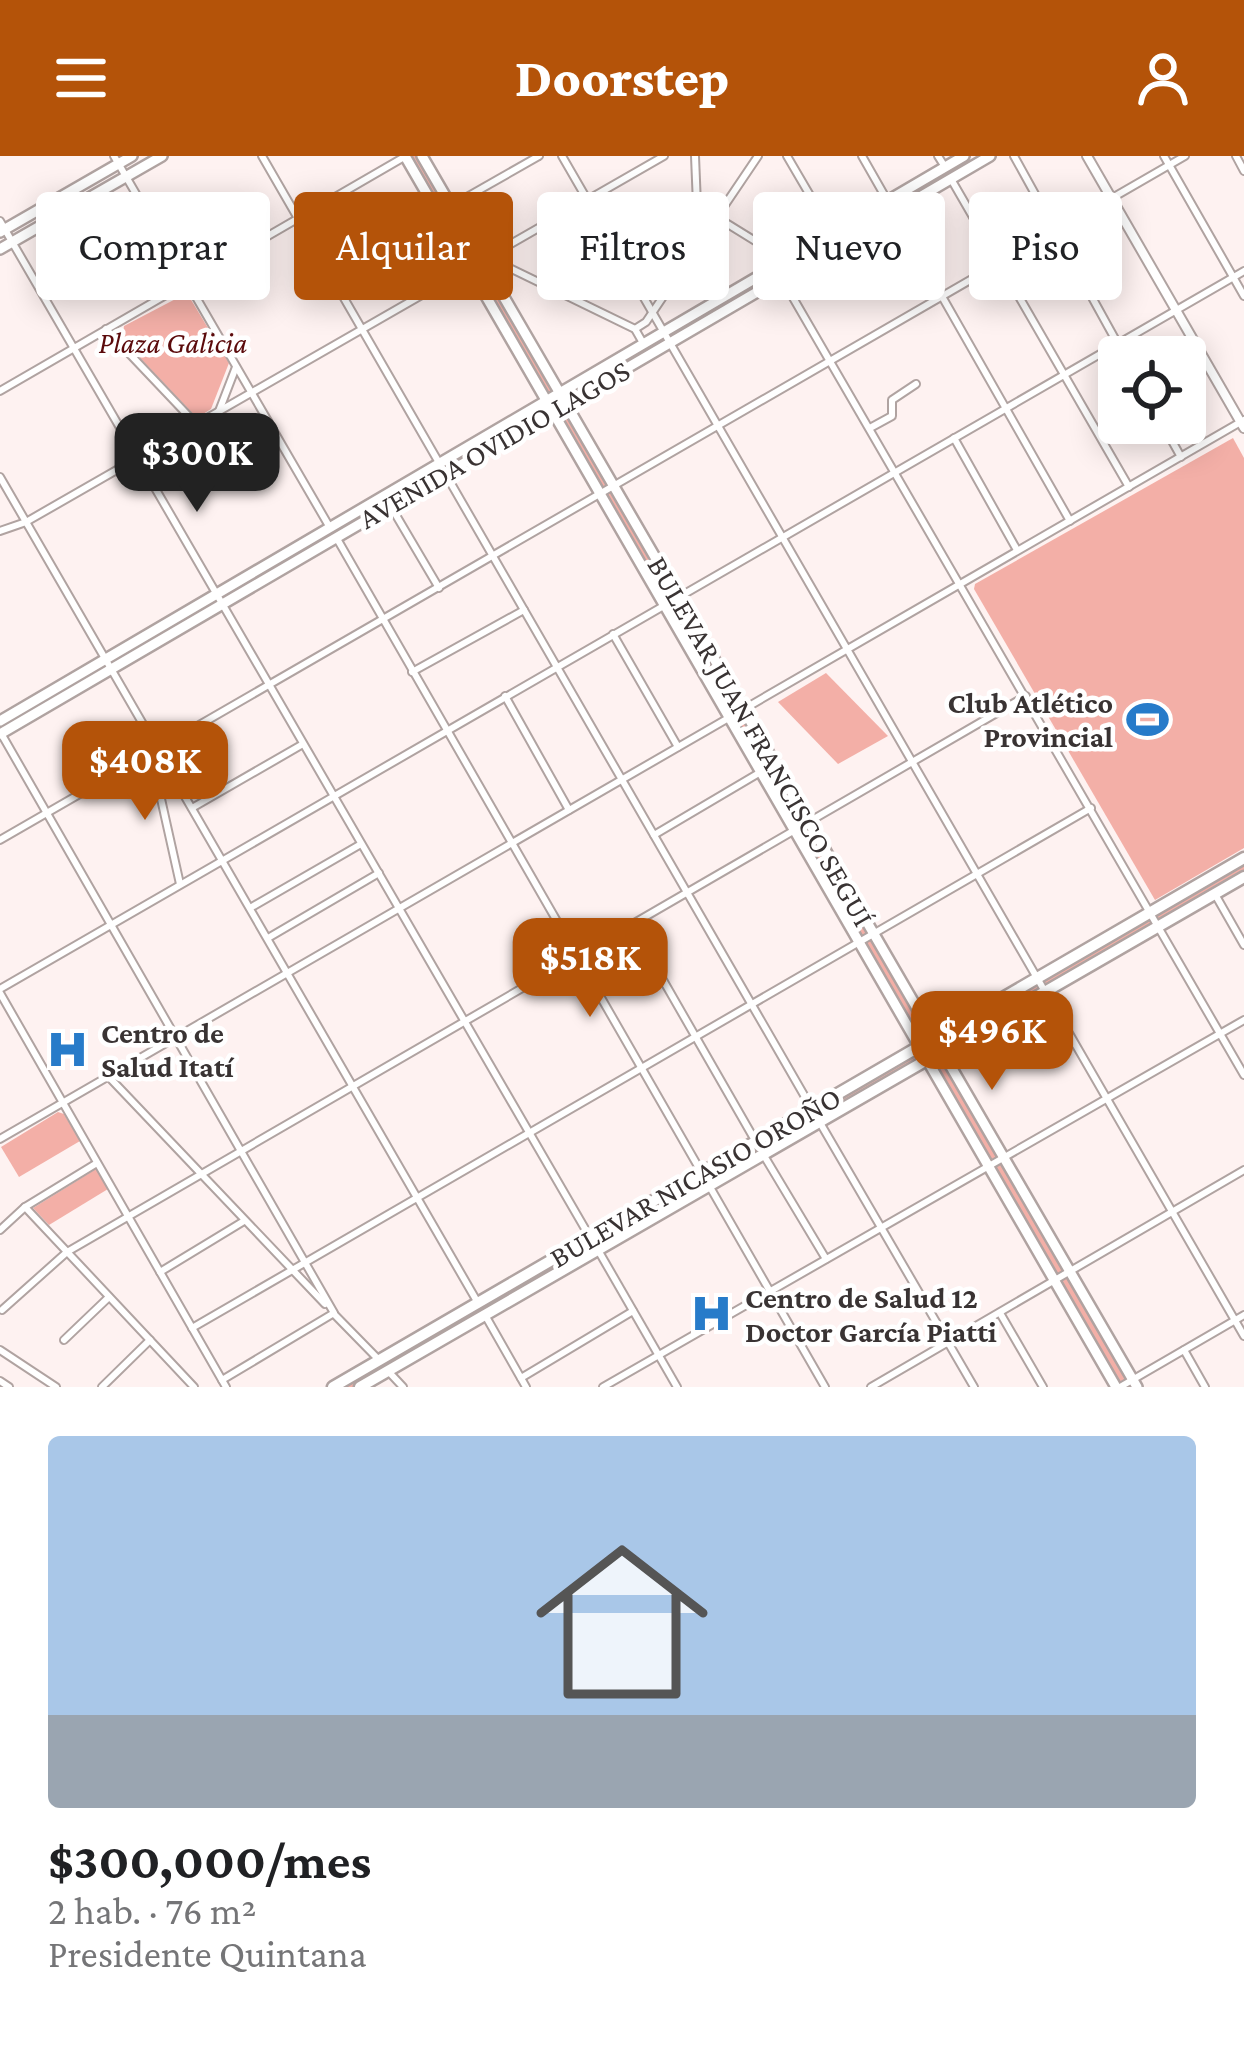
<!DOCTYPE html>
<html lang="es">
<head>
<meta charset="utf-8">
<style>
  :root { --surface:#fff; --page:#f6f6f6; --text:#202124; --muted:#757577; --accent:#b45309 }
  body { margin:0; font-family:"Crimson Pro",serif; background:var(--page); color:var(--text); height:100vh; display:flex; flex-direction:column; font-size:45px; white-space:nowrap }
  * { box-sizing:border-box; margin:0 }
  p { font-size:39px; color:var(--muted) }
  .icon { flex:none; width:66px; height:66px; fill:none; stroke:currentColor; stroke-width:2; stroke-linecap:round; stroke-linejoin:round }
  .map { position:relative; height:1231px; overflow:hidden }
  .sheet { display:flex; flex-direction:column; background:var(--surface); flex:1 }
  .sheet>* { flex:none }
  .top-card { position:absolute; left:36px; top:36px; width:1173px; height:108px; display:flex; gap:24px }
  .tools { position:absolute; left:1098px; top:180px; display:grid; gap:24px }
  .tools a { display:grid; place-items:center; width:108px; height:108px; border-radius:12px; background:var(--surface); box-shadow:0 6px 30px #0003; font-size:60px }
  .price { position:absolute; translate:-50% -102px; padding:0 27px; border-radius:24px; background:var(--accent); color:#fff; font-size:39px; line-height:78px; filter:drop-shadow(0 3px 6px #0008) }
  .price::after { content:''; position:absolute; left:50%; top:72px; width:36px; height:27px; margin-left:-18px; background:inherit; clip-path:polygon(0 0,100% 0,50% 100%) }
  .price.current { background:#222; color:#fff }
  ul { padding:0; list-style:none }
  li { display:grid; align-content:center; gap:24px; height:636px; padding:0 48px }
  li span { display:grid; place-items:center; height:372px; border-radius:12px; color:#555 }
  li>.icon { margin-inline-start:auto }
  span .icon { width:216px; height:216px; fill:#fffc; stroke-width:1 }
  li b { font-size:51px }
  .chip { padding:0 42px; border-radius:12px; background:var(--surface); box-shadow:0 6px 30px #0003; font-size:42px; line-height:108px }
  .chip.current { background:var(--accent); color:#fff }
  header { display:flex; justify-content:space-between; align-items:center; height:156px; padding:0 48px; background:var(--accent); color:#fff; font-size:54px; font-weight:800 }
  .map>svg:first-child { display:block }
  .green { fill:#f3afa7 }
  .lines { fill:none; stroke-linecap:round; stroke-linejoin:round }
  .minor-casing { stroke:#b0a3a1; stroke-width:10 }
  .tertiary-casing { stroke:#b0a3a1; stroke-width:12 }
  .secondary-casing { stroke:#b0a3a1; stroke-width:14 }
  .primary-casing { stroke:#b0a3a1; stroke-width:15 }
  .minor { stroke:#fff; stroke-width:6 }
  .tertiary { stroke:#fff; stroke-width:8 }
  .secondary { stroke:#fff; stroke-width:9 }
  .primary { stroke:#fff; stroke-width:10 }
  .labels { text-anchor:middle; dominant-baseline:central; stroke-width:9; stroke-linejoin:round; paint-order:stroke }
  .park-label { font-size:30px; font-style:italic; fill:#5b0a0b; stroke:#fff }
  .street-label { font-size:30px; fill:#393333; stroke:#fff }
  .poi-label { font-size:30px; font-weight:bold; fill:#393333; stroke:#fff; text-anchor:start }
</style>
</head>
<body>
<header><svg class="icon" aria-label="menu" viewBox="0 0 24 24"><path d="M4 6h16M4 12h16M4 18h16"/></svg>Doorstep<svg class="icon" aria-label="person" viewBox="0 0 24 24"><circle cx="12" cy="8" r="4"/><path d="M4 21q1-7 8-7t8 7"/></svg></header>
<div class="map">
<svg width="1244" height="1231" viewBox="0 0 1244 1231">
  <rect width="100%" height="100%" fill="#fef2f1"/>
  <g class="green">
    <path d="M405 0H422L933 882 1244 702V721L942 895 1137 1231H1116L927 903 360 1231H333L920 890Z"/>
    <path d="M187 137 229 207 211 253 197 262 122 183 124 170Z"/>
    <path d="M1233 282 1244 302V692L1155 744 974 433 975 428Z"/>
    <path d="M826 517 888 580 838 608 778 546Z"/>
    <path d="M58 956 64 958 80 985 19 1021 1 991Z"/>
    <path d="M96 1013 108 1033 49 1069 33 1052Z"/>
  </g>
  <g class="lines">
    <defs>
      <g id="minor">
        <path d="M114 0 329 370"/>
        <path d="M262 0 812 953"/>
        <path d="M562 0 1244 1180"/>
        <path d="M787 0 832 77"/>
        <path d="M862 0 1070 365"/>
        <path d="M938 0 945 11"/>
        <path d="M1014 0 1125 201"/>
        <path d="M1164 0 1244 140"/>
        <path d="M1236 0 1244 15"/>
        <path d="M951 23 1129 331"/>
        <path d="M697 49 773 96 781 121 1244 919"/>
        <path d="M451 50 539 0"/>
        <path d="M0 65 591 1083"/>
        <path d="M487 101 635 173 643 187"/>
        <path d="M678 114 697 49 695 0"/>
        <path d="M106 173 198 270"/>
        <path d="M635 173 646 166 758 0"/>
        <path d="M0 235 406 0"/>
        <path d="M219 255 236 211"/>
        <path d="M1162 267 1181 301"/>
        <path d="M870 272 892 260V244L916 228"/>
        <path d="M954 282 1017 394"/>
        <path d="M0 321 478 1147"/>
        <path d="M390 349 439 432"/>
        <path d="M0 375 26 366 664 0"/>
        <path d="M336 381 825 1231"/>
        <path d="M613 478 678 591"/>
        <path d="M412 516 524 454"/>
        <path d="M505 540 569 654"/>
        <path d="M2 579 334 1157 222 1224"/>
        <path d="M151 598 180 728"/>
        <path d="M192 652 303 588"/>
        <path d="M654 679 759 617"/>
        <path d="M0 684 1185 0"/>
        <path d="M1216 740 1244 789"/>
        <path d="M250 752 361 688"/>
        <path d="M632 770 756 986"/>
        <path d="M268 782 379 717"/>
        <path d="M0 833 1244 115"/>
        <path d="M0 837 226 1231"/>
        <path d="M108 920 325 1148"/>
        <path d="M819 965 974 1231"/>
        <path d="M0 983 1244 264"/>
        <path d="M763 998 826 1103"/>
        <path d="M25 1051 194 1231"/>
        <path d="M0 1074 25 1051 97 1007"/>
        <path d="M598 1094 677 1231"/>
        <path d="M160 1116 244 1065"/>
        <path d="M2 1154 67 1096 1026 540"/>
        <path d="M1000 1157 1043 1231"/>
        <path d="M334 1158 379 1204"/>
        <path d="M485 1159 526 1231"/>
        <path d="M192 1172 1091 652"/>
        <path d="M64 1184 109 1141"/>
        <path d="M0 1194 56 1231"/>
        <path d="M1184 1194 1205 1231"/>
        <path d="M388 1215 403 1231"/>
        <path d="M521 1222 633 1155"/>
        <path d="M0 1225 9 1231"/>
        <path d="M102 1231 150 1184"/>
        <path d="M603 1231 1244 864"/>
        <path d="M871 1231 1244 1014"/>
        <path d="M1120 1231 1244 1159"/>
      </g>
      <path id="tertiary" d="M1087 0 1244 272"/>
      <g id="secondary">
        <path d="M405 0 1116 1231"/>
        <path d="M422 0 1137 1231"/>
        <path d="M0 76 132 0"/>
        <path d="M0 93 162 0"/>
        <path d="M0 565 964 0"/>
        <path d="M0 578 990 0"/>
      </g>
      <g id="primary">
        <path d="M333 1231 1244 702"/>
        <path d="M360 1231 1244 721"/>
      </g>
    </defs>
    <use href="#minor" class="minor-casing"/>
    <use href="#tertiary" class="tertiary-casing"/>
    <use href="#secondary" class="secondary-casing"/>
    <use href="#primary" class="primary-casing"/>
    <use href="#minor" class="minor"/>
    <use href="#tertiary" class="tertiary"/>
    <use href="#secondary" class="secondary"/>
    <use href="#primary" class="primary"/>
  </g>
  <defs>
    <symbol id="stadium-bare" viewBox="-9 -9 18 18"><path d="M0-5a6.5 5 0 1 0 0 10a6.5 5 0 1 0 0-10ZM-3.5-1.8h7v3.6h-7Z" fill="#277bc9" stroke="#fff" stroke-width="2.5" paint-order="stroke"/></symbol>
    <symbol id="hospital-bare" viewBox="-9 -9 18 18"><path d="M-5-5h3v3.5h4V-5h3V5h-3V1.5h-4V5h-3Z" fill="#277bc9" stroke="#fff" stroke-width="2.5" paint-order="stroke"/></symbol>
  </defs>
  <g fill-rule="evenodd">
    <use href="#stadium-bare" x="1118" y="534" width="59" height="59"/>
    <use href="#hospital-bare" x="38" y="864" width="59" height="59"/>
    <use href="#hospital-bare" x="682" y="1128" width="59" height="59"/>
  </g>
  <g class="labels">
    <g class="park-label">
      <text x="173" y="186">Plaza Galicia</text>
    </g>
    <g class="street-label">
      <text transform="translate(494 288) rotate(-30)">AVENIDA OVIDIO LAGOS</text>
      <text transform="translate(761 585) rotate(60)">BULEVAR JUAN FRANCISCO SEGUÍ</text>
      <text transform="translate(695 1021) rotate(-30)">BULEVAR NICASIO OROÑO</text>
    </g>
    <g class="poi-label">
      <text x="1113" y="546" text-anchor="end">Club Atlético<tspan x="1113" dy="34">Provincial</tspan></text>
      <text x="101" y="876">Centro de<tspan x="101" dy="34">Salud Itatí</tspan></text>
      <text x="745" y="1141">Centro de Salud 12<tspan x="745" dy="34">Doctor García Piatti</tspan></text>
    </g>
  </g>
</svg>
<div class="tools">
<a><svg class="icon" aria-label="locate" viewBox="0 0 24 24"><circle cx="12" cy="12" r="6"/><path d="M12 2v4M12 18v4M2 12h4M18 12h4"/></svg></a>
</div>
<b class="price current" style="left:197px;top:359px">$300K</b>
<b class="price" style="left:145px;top:667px">$408K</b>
<b class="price" style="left:590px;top:864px">$518K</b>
<b class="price" style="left:992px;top:937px">$496K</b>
<div class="top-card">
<a class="chip">Comprar</a>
<a class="chip current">Alquilar</a>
<a class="chip">Filtros</a>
<a class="chip">Nuevo</a>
<a class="chip">Piso</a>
</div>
</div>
<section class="sheet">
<ul>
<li><span style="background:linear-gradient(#a9c7e8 75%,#9aa5b1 0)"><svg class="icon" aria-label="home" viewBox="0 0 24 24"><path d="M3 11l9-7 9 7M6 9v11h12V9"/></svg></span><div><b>$300,000/mes</b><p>2 hab. · 76 m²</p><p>Presidente Quintana</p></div></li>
</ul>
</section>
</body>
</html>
